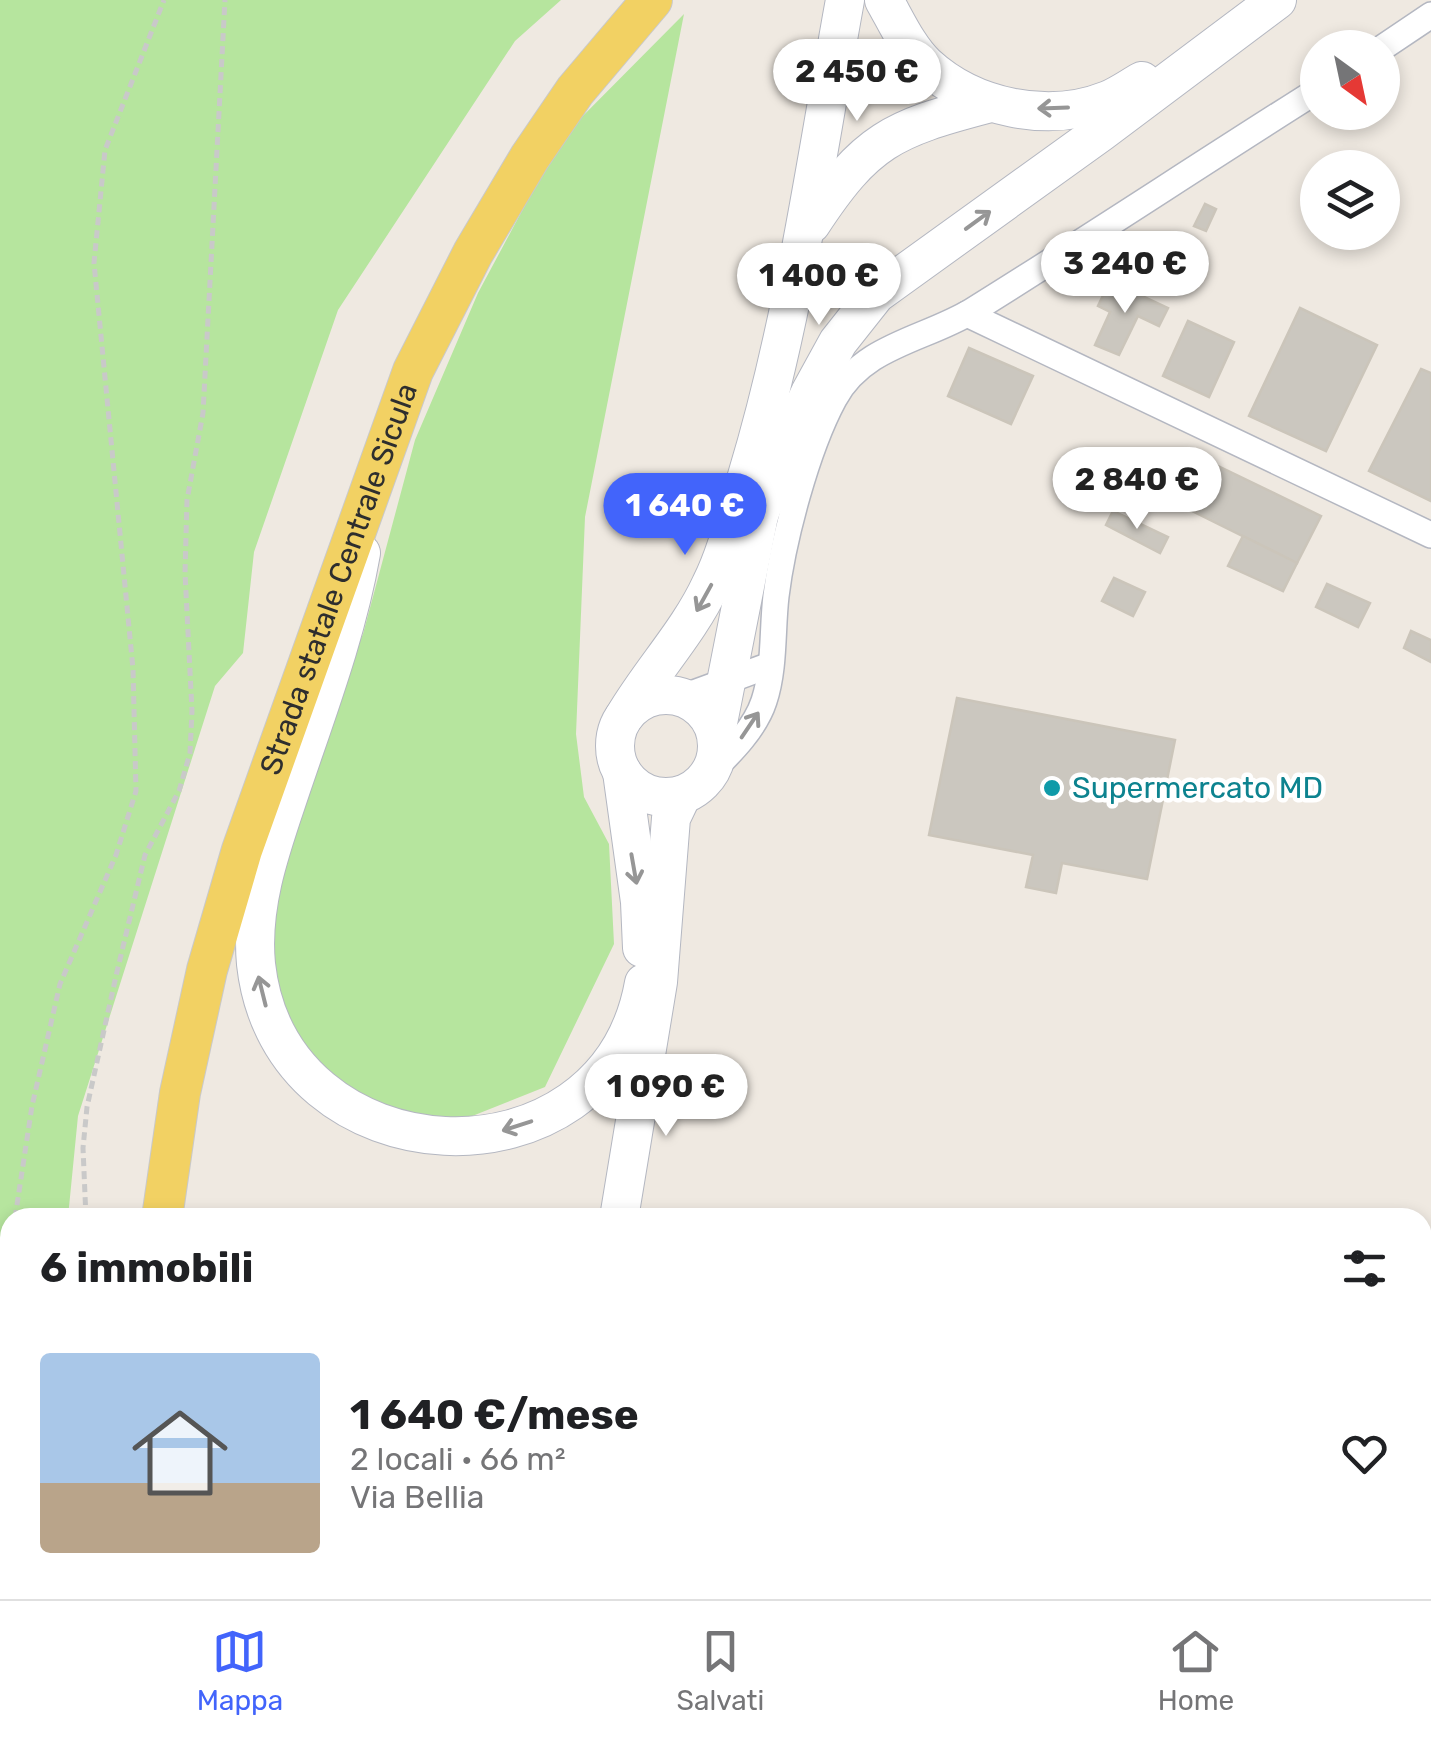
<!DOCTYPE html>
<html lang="it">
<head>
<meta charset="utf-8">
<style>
  :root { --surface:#fff; --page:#f6f6f6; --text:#202124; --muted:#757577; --line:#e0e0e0; --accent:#4264fb }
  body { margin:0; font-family:Rubik,sans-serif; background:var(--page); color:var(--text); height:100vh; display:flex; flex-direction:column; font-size:38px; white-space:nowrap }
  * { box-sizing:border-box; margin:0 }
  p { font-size:32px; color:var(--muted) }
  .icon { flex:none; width:55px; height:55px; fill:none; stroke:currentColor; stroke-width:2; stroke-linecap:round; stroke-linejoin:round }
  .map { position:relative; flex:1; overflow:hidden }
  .side { position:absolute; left:0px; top:1208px; width:1432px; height:392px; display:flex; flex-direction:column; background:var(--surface); border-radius:30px 30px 0 0; box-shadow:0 5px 15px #0003 }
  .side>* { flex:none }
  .needle { width:65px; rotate:147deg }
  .fabs { position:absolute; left:1300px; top:30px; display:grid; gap:20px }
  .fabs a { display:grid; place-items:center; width:100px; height:100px; border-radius:50%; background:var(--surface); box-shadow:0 5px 15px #0003; font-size:50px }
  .price { position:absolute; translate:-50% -85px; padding:0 22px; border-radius:35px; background:#fff; color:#222; font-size:32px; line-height:65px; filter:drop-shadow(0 2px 5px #0008) }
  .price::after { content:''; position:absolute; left:50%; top:60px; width:30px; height:22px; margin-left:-15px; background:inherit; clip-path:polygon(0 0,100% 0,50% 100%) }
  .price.current { background:var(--accent); color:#fff }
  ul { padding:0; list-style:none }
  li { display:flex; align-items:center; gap:30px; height:250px; padding:0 40px }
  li+li { border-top:2px solid var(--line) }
  li span { display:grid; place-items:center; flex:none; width:280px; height:200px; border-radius:10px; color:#555 }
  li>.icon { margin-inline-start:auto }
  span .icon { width:120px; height:120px; fill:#fffc; stroke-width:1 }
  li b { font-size:42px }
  h2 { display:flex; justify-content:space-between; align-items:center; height:120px; padding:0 40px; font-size:42px }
  .dock { display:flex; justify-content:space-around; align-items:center; height:140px; border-top:2px solid var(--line); background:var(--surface); font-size:28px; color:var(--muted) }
  .dock a { display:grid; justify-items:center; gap:5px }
  .dock .current { color:var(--accent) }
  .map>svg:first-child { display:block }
  .green { fill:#b6e59e }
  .building { fill:#cbc7bf; stroke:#cbc5ba; stroke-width:2.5 }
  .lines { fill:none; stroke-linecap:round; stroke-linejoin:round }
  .minor-casing { stroke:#b4b7c1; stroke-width:28 }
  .secondary-casing { stroke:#b4b7c1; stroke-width:40 }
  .primary-casing { stroke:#c9c9c9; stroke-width:42 }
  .path { stroke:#c9c9c9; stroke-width:5; stroke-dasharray:8 5; stroke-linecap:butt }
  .minor { stroke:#fff; stroke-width:25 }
  .secondary { stroke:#fff; stroke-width:38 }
  .primary { stroke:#f2d163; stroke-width:40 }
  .oneway { stroke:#969696 }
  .culture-dot { fill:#0f9aa8; stroke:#fff; stroke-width:4 }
  .labels { text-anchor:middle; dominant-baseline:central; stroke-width:9; stroke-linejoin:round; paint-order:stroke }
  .street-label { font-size:30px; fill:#2e2e2e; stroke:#fff }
  .culture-label { font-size:30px; fill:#0d838f; stroke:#fff; text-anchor:start }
</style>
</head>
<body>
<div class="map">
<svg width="1431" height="1599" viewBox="0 0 1431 1599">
  <rect width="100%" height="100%" fill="#efe9e1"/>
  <g class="green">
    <path d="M0 0H561L515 41 338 310 254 552 243 653 215 686 78 1116 68 1217 10 1218V1590H98L101 1599H0Z"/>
    <path d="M684 14 585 517 576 734 584 797 609 844 614 944 545 1087 427 1134 313 1089 251 963 265 854 363 634 415 440 478 293 561 138Z"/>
    <path d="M1431 1461V1599H620L619 1590H1422L1423 1462Z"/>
  </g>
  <g class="building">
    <path d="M1205 204 1216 209 1206 231 1194 226Z"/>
    <path d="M1110 281 1168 308 1159 326 1138 316 1119 355 1095 345 1110 312 1098 306Z"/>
    <path d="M1300 308 1377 345 1326 451 1249 416Z"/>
    <path d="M1188 321 1234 342 1209 397 1163 376Z"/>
    <path d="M969 348 1033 376 1011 424 948 396Z"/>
    <path d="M1421 369 1431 373V501L1369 471Z"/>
    <path d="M1214 464 1321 516 1297 563 1190 510Z"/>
    <path d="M1189 485 1200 491 1190 510 1179 505Z"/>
    <path d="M1113 511 1168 537 1160 553 1106 525Z"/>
    <path d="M1243 536 1297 563 1283 591 1228 566Z"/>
    <path d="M1114 578 1145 592 1133 616 1102 601Z"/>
    <path d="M1327 584 1370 603 1358 627 1316 607Z"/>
    <path d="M1411 631 1431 640V662L1404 648Z"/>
    <path d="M957 698 1175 740 1147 879 1062 863 1056 893 1026 887 1033 855 929 835Z"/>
  </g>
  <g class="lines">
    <defs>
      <g id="minor">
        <path d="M1382 48 1431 15"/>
        <path d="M967 314 1431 535"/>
        <path d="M683 697 770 665"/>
        <path d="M709 774C729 754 755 729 764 701 775 668 772 630 776 596 783 539 807 449 834 399 863 345 924 340 972 311 1088 239 1202 163 1318 90"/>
      </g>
      <g id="secondary">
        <path d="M884 0C896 21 908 48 926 65 973 108 1048 124 1108 100 1120 95 1131 87 1142 81"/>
        <path d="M811 224C866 140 892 129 987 104"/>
        <path d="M759 515 784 449 810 393 838 342 876 294 1101 132 1277 0"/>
        <path d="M361 553C347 633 318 709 292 786 273 843 250 902 256 964 280 1182 606 1198 644 983"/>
        <circle cx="666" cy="746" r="51"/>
        <path d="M624 717C651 671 689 632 711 584 728 550 736 511 747 476 794 321 816 159 845 0"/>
        <path d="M716 733 759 515 761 490"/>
        <path d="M622 772 640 902 642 948"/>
        <path d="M619 1218 658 982 671 818 682 795"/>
        <path d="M595 1590V1599"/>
      </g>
      <g id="primary">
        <path id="s1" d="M162 1218 180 1093 207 970 242 850 413 371 473 253 530 157 575 91 652 0"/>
        <path d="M188 1590 190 1599"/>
      </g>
    </defs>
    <use href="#minor" class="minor-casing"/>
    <use href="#secondary" class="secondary-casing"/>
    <use href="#primary" class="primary-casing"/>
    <g class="path">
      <path d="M15 1218 32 1106 60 984 116 855 136 791 133 669 94 263 105 150 164 0"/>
      <path d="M86 1218 83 1148 87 1107 116 976 145 855 179 791 190 753 192 711 185 573 187 500 203 413 225 0"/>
      <path d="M0 1415 10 1373"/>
      <path d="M87 1590 91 1599"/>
    </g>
    <use href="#minor" class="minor"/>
    <use href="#secondary" class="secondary"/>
    <use href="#primary" class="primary"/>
  </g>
  <defs><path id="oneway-shaft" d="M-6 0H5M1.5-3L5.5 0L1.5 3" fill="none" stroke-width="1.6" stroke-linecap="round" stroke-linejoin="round" transform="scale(2.5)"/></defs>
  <g class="oneway">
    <use href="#oneway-shaft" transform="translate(1053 108) rotate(178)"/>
    <use href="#oneway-shaft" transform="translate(978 220) rotate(-36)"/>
    <use href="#oneway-shaft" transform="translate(704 598) rotate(119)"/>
    <use href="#oneway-shaft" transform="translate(750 725) rotate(-56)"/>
    <use href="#oneway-shaft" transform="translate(634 869) rotate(80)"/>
    <use href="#oneway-shaft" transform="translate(262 991) rotate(-104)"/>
    <use href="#oneway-shaft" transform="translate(517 1126) rotate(162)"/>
  </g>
  <circle class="culture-dot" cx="1052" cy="788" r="10"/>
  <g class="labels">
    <g class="street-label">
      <text stroke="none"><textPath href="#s1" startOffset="665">Strada statale Centrale Sicula</textPath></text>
    </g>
    <g class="culture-label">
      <text x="1072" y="788">Supermercato MD</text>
    </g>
  </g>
</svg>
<div class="fabs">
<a><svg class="needle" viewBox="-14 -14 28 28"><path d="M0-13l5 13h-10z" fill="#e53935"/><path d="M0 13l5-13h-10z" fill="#757577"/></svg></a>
<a><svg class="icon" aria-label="layers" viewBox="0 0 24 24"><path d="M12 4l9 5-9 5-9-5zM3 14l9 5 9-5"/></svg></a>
</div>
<b class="price" style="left:857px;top:124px">2 450 €</b>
<b class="price" style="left:1125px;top:316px">3 240 €</b>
<b class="price" style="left:819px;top:328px">1 400 €</b>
<b class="price" style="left:1137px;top:532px">2 840 €</b>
<b class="price current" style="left:685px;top:558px">1 640 €</b>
<b class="price" style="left:666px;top:1139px">1 090 €</b>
<section class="side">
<h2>6 immobili<svg class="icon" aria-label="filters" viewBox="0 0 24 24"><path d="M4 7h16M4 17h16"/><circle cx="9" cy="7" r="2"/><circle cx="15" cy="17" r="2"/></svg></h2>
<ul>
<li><span style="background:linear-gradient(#a9c7e8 65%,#b9a48a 0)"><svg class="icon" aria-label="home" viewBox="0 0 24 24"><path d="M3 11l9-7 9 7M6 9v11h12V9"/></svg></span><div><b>1 640 €/mese</b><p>2 locali · 66 m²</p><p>Via Bellia</p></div><svg class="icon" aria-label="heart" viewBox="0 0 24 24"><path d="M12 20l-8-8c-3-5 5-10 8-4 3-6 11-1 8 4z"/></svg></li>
</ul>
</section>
</div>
<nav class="dock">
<a class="current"><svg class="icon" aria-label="map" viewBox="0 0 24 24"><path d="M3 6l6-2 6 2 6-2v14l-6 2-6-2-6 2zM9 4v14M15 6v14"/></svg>Mappa</a>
<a><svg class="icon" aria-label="saved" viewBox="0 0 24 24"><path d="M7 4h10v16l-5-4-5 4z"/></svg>Salvati</a>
<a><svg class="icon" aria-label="home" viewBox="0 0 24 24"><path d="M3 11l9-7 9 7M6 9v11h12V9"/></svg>Home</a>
</nav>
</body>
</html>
